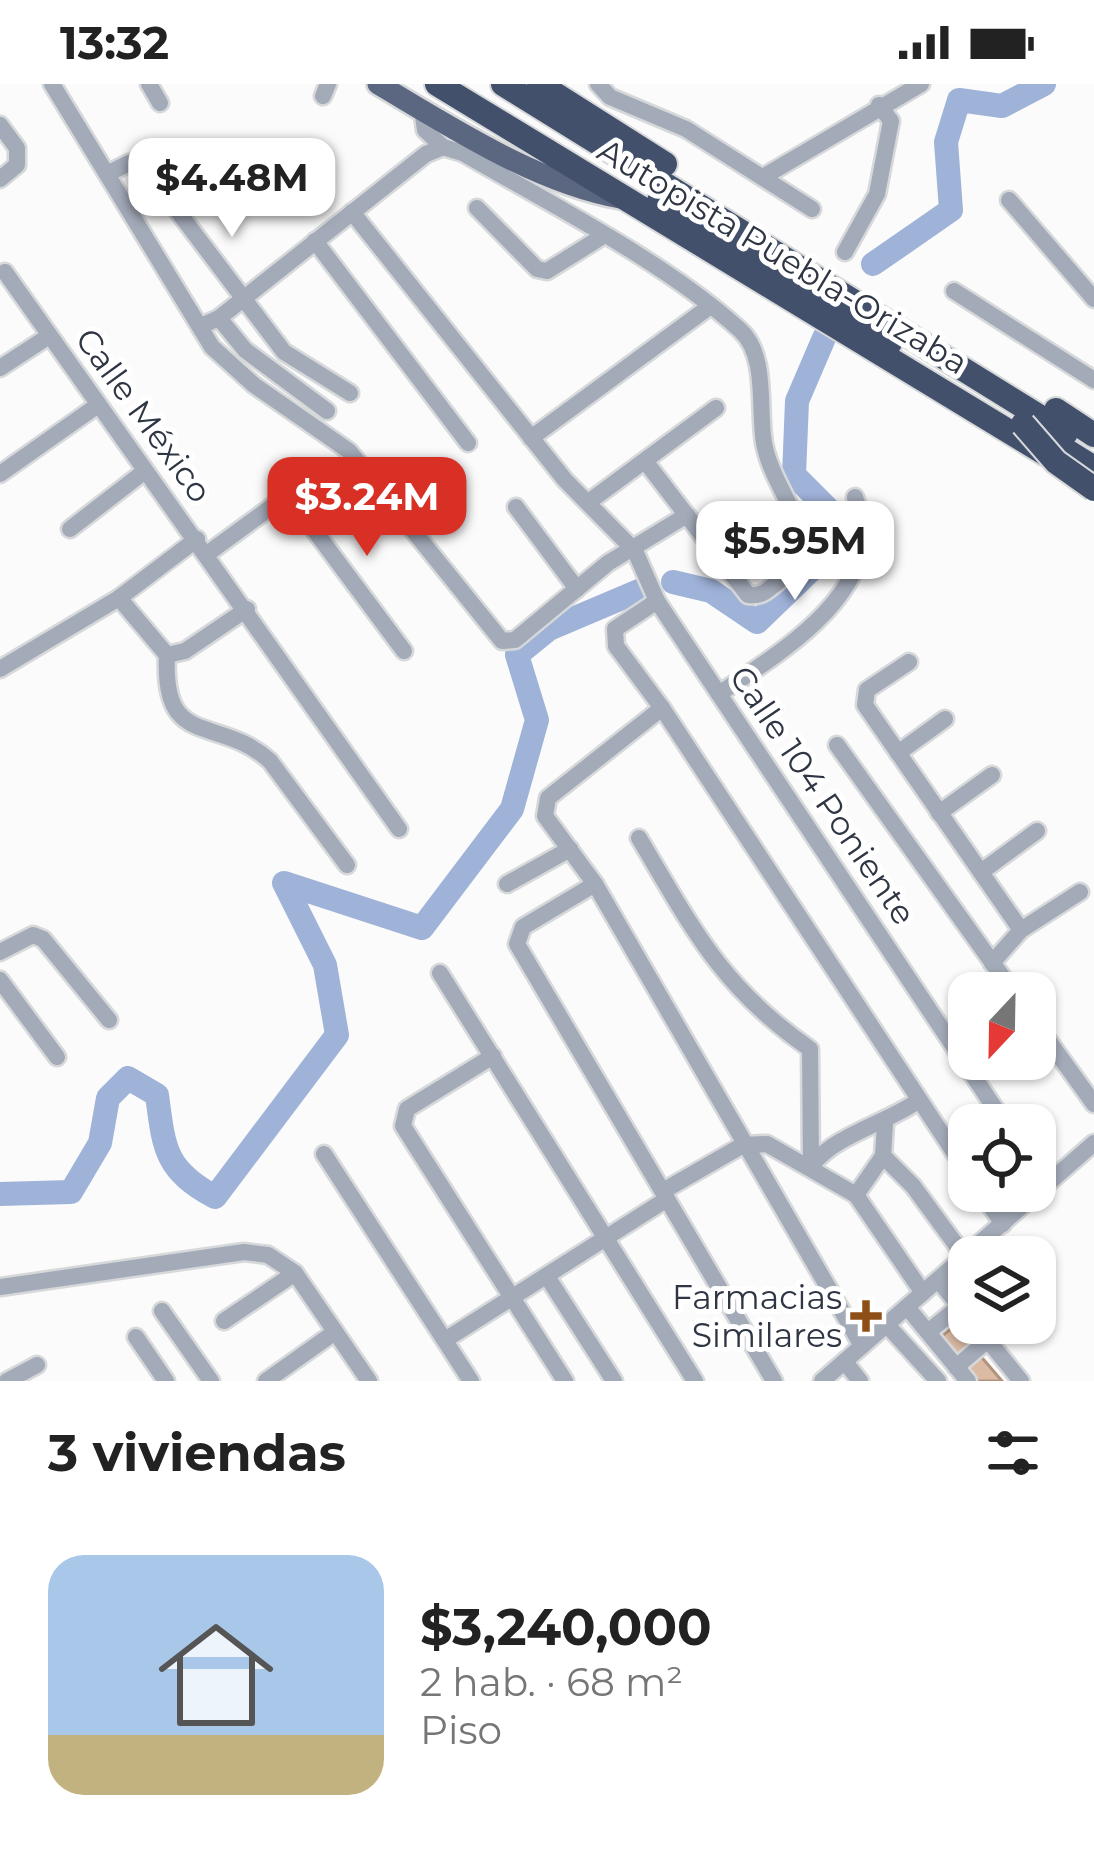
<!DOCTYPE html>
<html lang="es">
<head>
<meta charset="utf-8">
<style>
  :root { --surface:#fff; --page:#f2f2f2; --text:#222; --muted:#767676; --accent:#d93025 }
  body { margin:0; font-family:Montserrat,sans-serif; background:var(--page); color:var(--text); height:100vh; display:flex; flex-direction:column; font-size:45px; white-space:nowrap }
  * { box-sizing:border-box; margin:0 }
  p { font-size:39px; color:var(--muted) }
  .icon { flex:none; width:66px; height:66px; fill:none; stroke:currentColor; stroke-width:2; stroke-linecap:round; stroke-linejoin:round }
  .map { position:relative; height:1297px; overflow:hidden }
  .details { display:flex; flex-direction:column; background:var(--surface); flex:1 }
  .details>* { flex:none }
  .needle { width:78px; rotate:202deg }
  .tools { position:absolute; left:948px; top:888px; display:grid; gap:24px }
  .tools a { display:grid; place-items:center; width:108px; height:108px; border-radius:24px; background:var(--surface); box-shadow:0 3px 9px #0004; font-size:60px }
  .price { position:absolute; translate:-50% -102px; padding:0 27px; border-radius:24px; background:#fff; color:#222; font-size:39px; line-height:78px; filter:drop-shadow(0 3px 6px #0008) }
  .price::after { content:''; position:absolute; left:50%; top:72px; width:36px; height:27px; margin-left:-18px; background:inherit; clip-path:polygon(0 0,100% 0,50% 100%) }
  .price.on { background:var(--accent); color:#fff }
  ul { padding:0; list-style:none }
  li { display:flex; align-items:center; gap:36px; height:300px; padding:0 48px }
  li span { display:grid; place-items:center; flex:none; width:336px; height:240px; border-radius:36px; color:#555 }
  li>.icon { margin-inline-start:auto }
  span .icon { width:144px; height:144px; fill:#fffc; stroke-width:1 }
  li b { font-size:51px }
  h2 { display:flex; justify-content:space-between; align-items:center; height:144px; padding:0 48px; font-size:51px }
  .status { display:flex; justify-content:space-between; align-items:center; height:84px; padding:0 60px; background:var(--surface); direction:ltr }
  .status svg { height:33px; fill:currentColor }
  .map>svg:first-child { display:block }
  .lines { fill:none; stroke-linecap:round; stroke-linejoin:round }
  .river { stroke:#9fb2d8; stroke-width:24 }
  .building { fill:#dbbba4; stroke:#b2937d; stroke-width:3 }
  .minor-casing { stroke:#d6d8da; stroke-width:21 }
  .major-casing { stroke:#d6d8da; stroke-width:26 }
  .highway-casing { stroke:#d6d8da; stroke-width:28 }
  .minor { stroke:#a3aab8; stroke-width:16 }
  .major { stroke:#5b6780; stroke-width:21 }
  .highway { stroke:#42506b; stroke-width:24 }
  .highway-bridge-casing { stroke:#d6d8da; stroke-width:28; stroke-linecap:butt }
  .highway-bridge { stroke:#42506b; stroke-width:24 }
  .poi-dot { fill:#8e4f17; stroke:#fff; stroke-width:4.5 }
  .labels { text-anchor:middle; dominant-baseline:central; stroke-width:10; stroke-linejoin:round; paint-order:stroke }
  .street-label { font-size:33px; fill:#2f3643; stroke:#fff }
  .poi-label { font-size:33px; fill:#2f3643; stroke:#fff; text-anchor:end }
</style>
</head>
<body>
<div class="status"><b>13:32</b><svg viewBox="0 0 49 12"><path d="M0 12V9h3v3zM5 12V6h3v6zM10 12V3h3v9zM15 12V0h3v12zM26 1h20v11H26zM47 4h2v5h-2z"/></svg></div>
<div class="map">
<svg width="1094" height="1297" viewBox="0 0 1094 1297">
  <rect width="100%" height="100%" fill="#fbfbfb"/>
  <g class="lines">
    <g class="river">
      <path d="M873 180 951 126 946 58 959 16 1002 22 1044 0"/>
      <path d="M673 498 711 507 757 538 812 485 831 428 794 391 797 317 824 254"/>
      <path d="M0 1110 71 1108 100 1059 108 1014 128 994 157 1011C164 1065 165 1086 215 1113L337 951 325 881 284 799 422 844 512 725 537 636 517 571 549 545 641 506"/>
    </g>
  </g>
  <g class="building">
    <path d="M954 1242 971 1261 958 1272 941 1253Z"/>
    <path d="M978 1269 1002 1297H978L964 1281Z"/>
  </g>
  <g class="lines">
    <defs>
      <g id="minor">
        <path d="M52 0 212 263 254 301 349 367 502 557 515 556 608 479 687 431"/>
        <path d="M149 0 160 19"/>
        <path d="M598 0 610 13 686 45 812 125"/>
        <path d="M323 12 328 0"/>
        <path d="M422 25 425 46 443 63 463 69C550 120 667 179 740 246 768 271 758 325 764 359 774 414 830 454 779 497 768 506 762 513 748 511L645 377"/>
        <path d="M0 41 17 64V81L0 95"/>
        <path d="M107 90 129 79 148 88 284 268 350 309"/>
        <path d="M763 93 921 0"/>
        <path d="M1009 116 1094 215"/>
        <path d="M477 124 537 185 547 187 603 152"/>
        <path d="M352 128 565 396 635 467 657 517 1006 1041"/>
        <path d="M315 157 468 359"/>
        <path d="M845 168 877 110 891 37 879 21"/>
        <path d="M5 188 399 745"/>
        <path d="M954 207 1094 296"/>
        <path d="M219 234 245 266 327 327"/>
        <path d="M201 242 219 234 426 70 443 63"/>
        <path d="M0 284 49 252"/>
        <path d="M531 354 709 223"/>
        <path d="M0 390 98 321"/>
        <path d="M590 417 716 324"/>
        <path d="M516 423 577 505"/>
        <path d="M70 445 145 387"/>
        <path d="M207 470 278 418 291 415 404 567"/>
        <path d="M119 514 167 571 185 567 247 525"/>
        <path d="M657 517 615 545 616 562 662 624 969 1091"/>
        <path d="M167 571C162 667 218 630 270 677L347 781"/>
        <path d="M909 578 867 606 865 621 1021 846"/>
        <path d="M0 585 119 514 197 455"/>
        <path d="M719 610C771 574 850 529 863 460 866 446 859 427 855 413"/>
        <path d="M662 624 548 714 545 732 595 800 862 1262"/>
        <path d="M837 661 1014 909"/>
        <path d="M898 669 945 635"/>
        <path d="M939 729 992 691"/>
        <path d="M639 754C693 845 721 903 810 965L811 1083"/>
        <path d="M981 788 1037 747"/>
        <path d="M507 800 570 765"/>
        <path d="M595 800 523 843 517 860 774 1297"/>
        <path d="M0 868 33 851 43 855 109 936"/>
        <path d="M992 879 1021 846 1080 808"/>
        <path d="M440 889 695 1297"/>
        <path d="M0 896 57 973"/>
        <path d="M1035 938 1094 1020"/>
        <path d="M493 972 407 1025 403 1042 565 1297"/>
        <path d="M324 1070 471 1297"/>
        <path d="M883 1072 913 1102 965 1173"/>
        <path d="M813 1080C836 1051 886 1039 918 1017"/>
        <path d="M1035 1084 1046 1101"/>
        <path d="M663 1107 743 1061 767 1060 856 1111 923 1209"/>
        <path d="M980 1107 1003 1140"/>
        <path d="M856 1111 883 1072 885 1040"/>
        <path d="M548 1194 614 1297"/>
        <path d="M938 1196 969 1233"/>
        <path d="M0 1203 244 1168 268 1171 295 1189 369 1297"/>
        <path d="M907 1223 968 1297"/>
        <path d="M162 1227 211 1297"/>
        <path d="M224 1237 295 1189"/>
        <path d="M974 1239 1021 1297"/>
        <path d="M887 1241 938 1297"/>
        <path d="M928 1248 960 1222"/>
        <path d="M136 1253 166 1297"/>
        <path d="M445 1256 667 1115"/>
        <path d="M845 1278 860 1297"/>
        <path d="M956 1283 988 1256"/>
        <path d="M7 1297 37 1281"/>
        <path d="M266 1297 335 1248"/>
        <path d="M822 1297 1094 1059"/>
      </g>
      <path id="major" d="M378 0C451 43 536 99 620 114"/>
      <g id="highway">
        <path d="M437 0 1046 370"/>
        <path d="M503 0 1066 349"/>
        <path d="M539 0 665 80"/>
        <path d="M659 117 890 259"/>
        <path d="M1056 326 1094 351"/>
        <path d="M1038 349 1094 384"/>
      </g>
    </defs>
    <use href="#minor" class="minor-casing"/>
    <use href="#major" class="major-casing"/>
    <use href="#highway" class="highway-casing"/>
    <use href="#minor" class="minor"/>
    <use href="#major" class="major"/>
    <use href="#highway" class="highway"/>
    <defs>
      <path id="highway-bridge" d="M1023 340 1056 378 1094 405"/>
    </defs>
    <use href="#highway-bridge" class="highway-bridge-casing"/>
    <use href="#highway-bridge" class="highway-bridge"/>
  </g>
  <path class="poi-dot" d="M860 1214h12v12h12v12h-12v12h-12v-12h-12v-12h12z"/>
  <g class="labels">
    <g class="street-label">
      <text transform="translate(783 172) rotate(31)">Autopista Puebla-Orizaba</text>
      <text transform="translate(144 331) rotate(54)">Calle México</text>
      <text transform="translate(823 711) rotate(56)">Calle 104 Poniente</text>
    </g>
    <g class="poi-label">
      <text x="842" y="1213">Farmacias<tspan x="842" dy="38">Similares</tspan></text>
    </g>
  </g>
</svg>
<div class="tools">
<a><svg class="needle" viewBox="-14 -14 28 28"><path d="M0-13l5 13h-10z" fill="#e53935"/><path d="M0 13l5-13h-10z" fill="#767676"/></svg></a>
<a><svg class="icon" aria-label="locate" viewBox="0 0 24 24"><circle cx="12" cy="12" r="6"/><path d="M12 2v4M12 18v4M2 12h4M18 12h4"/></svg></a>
<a><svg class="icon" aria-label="layers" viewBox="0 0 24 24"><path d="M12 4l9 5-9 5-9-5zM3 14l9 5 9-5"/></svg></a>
</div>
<b class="price" style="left:232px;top:156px">$4.48M</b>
<b class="price on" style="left:367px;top:475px">$3.24M</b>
<b class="price" style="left:795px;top:519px">$5.95M</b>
</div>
<section class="details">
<h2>3 viviendas<svg class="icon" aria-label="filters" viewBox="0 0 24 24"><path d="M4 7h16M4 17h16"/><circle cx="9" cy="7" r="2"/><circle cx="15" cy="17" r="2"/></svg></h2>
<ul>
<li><span style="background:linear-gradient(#a9c7e8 75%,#c2b280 0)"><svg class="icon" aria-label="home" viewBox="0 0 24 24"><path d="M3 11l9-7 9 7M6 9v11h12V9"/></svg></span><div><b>$3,240,000</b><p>2 hab. · 68 m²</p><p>Piso</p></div></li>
</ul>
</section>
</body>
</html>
